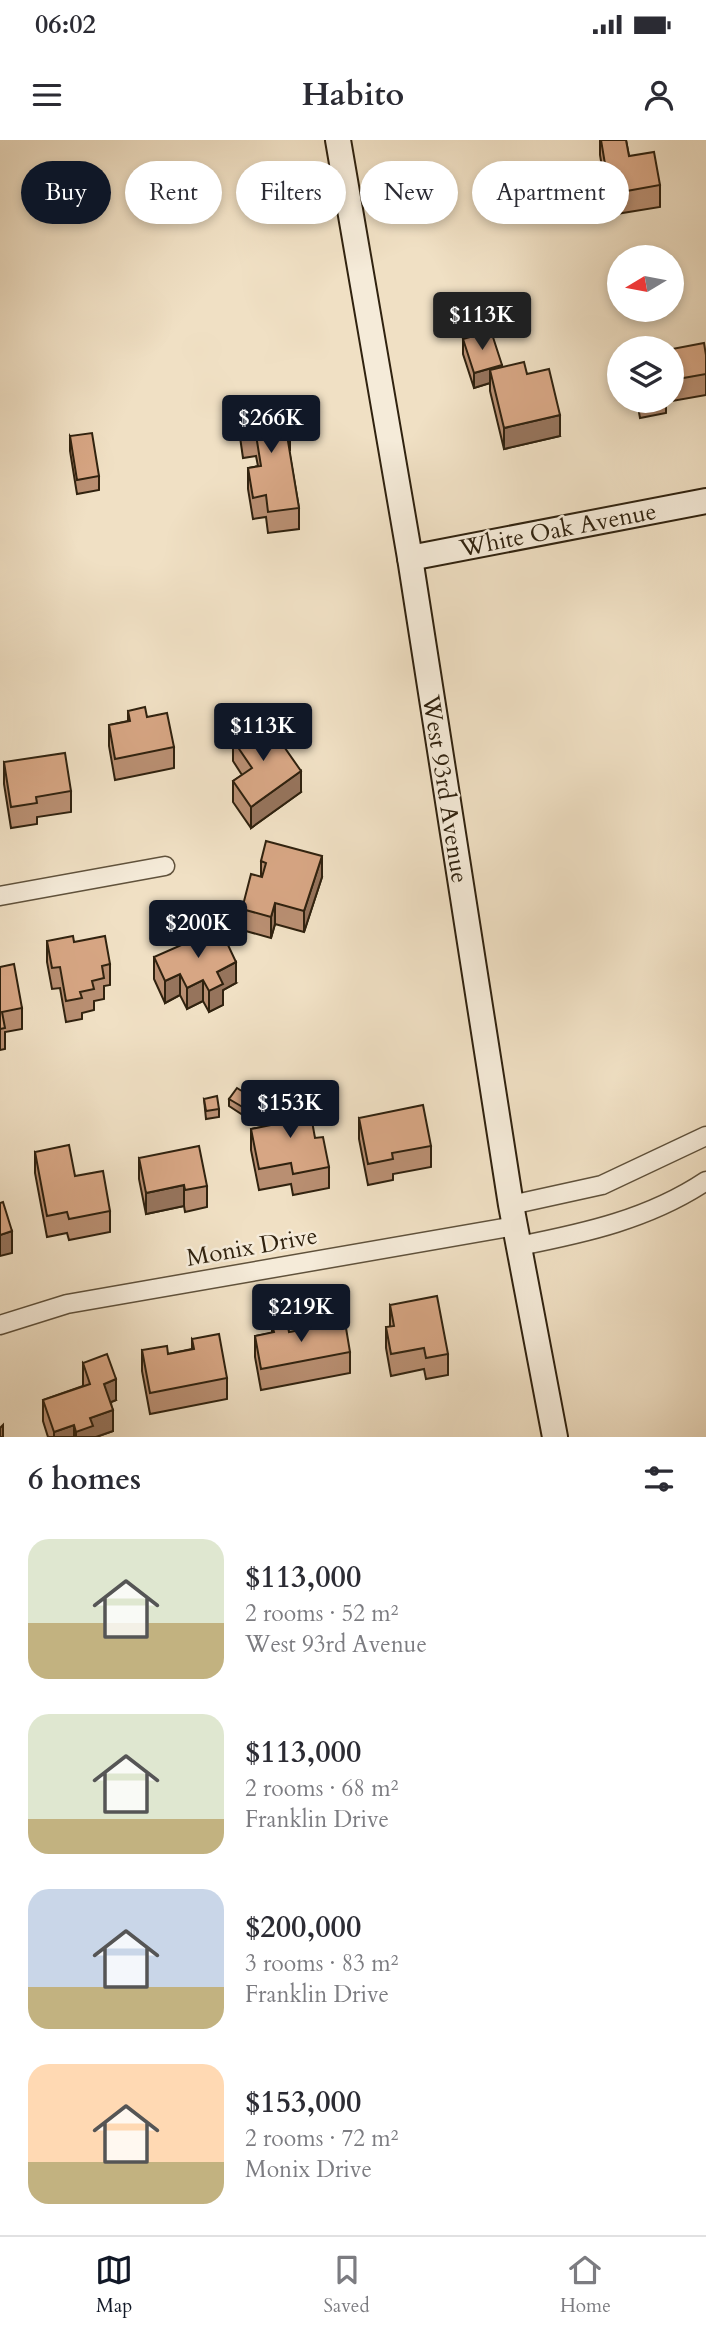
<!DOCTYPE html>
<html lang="en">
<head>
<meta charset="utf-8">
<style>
  :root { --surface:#fff; --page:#f7f7f7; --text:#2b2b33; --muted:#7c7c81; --line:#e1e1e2; --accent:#111827 }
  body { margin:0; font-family:Cardo,serif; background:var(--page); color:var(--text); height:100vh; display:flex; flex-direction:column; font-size:26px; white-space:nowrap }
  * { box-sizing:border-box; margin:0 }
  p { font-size:23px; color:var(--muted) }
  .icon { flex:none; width:38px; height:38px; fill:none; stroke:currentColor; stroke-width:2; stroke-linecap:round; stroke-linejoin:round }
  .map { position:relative; height:1297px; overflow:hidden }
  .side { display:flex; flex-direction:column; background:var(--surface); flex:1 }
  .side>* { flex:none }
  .guide { position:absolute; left:21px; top:21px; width:665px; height:63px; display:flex; gap:14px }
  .needle { width:46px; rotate:260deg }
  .controls { position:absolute; left:607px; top:105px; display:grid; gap:14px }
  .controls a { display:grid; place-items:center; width:77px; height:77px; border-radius:50%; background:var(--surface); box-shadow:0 4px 10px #0003; font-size:35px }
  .price { position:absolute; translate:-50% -60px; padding:0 16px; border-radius:7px; background:var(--accent); color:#fff; font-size:23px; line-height:46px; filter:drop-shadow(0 2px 4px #0008) }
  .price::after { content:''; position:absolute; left:50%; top:42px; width:21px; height:16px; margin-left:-10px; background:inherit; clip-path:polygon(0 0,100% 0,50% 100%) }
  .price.on { background:#222; color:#fff }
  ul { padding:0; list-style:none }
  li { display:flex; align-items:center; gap:21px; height:175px; padding:0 28px }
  li span { display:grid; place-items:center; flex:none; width:196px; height:140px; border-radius:21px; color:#555 }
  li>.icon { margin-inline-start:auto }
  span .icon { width:84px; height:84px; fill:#fffc; stroke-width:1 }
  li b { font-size:30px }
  h2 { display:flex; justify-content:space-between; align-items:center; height:84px; padding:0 28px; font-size:30px }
  .tag { padding:0 24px; border-radius:32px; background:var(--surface); box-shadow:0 4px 10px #0003; font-size:24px; line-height:63px }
  .tag.on { background:var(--accent); color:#fff }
  .status { display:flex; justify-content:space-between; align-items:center; height:49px; padding:0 35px; background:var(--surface); direction:ltr }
  .status svg { height:19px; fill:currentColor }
  header { display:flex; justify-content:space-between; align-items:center; height:91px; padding:0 28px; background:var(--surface); font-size:32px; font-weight:800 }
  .dock { display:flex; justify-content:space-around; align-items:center; height:98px; border-top:2px solid var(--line); background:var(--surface); font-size:19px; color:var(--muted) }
  .dock a { display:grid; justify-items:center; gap:4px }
  .dock .on { color:var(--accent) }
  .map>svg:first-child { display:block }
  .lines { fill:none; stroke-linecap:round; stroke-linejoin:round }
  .street-casing { stroke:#60523c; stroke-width:21 }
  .secondary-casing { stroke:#30220f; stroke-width:28 }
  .street { stroke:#f5ebd9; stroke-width:18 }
  .secondary { stroke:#f5ebd9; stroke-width:24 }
  .wall { fill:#b98f72; stroke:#30220f; stroke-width:2 }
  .shaded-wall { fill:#96745c; stroke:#30220f; stroke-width:2 }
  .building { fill:#d7a684; stroke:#30220f; stroke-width:2 }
  .labels { text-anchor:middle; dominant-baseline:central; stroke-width:5; stroke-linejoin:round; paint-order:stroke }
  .street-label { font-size:24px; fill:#30220f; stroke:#f5ebd9 }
</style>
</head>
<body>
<div class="status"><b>06:02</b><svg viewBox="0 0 49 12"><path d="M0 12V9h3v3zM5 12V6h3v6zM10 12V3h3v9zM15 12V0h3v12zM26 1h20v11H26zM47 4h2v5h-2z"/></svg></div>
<header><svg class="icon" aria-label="menu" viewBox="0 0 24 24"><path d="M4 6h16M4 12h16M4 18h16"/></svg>Habito<svg class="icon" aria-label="person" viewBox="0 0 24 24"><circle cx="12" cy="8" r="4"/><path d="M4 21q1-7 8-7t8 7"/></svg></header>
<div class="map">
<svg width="706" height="1297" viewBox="0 0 706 1297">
  <rect width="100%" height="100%" fill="#f0e0c4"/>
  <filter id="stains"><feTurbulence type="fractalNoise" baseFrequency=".00286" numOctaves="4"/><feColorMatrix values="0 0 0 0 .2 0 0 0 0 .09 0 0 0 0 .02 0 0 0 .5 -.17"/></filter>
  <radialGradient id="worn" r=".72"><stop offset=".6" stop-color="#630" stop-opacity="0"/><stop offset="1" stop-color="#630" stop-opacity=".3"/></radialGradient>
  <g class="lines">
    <defs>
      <g id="street">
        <path d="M0 756 165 726"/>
        <path d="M511 1065 602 1045 706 996"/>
        <path d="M519 1106C585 1093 649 1079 706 1041"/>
        <path d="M0 1185 67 1164 515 1086"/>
      </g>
      <g id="secondary">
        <path d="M338 0 410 418 511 1065 555 1297"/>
        <path d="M410 418 706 361"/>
      </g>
    </defs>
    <use href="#street" class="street-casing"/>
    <use href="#secondary" class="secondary-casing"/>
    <use href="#street" class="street"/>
    <use href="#secondary" class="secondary"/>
  </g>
  <g class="wall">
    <path d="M600 0H626L629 16 660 45V67L610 75 600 15Z"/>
    <path d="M463 199 502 227 527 234 560 296 504 309 490 251V243L474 248 463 214Z"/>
    <path d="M672 209 706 215V255L666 262V273L640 278 637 261H672Z"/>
    <path d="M239 268 290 289V310H289L299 368V389L268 393 266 377 253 379 248 349V328L258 326 256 316 243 318 239 290Z"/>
    <path d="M70 296 99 336V350L77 354 70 311Z"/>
    <path d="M128 571 147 577 174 607V628L115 640 109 606V585L128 581Z"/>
    <path d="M233 600 301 652 251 688 233 662V641L242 635 233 621Z"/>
    <path d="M4 622 71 651V672L37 677V684L11 688 4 644Z"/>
    <path d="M261 721 322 737 304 792 275 784 271 798 242 790V769L261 737Z"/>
    <path d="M47 801 74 802 110 824V845L104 846V859L94 861V870L82 873V879L66 882 60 848 52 849 47 822Z"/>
    <path d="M154 817 236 843 223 850V865L209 872 203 861 187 869 180 855 165 863 154 839Z"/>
    <path d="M0 827 22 868V889L5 892V909L0 910Z"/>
    <path d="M204 959 219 969V977L206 979Z"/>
    <path d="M229 959 253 965 246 977 229 966Z"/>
    <path d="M272 966 315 998 329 1027V1048L293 1055 291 1044 259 1050 251 1010V989L272 985Z"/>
    <path d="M359 978 431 1006V1027L393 1034V1040L368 1045 359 999Z"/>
    <path d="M35 1012 75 1036 110 1071V1092L69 1100 67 1093 47 1097 35 1033Z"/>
    <path d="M139 1018 207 1046V1067L185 1072 184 1066 146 1074 139 1039Z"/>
    <path d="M390 1165 448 1214V1235L426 1239 424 1229 391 1236 386 1208V1187H390Z"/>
    <path d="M272 1185 289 1192 350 1212V1233L261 1250 255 1217V1196L272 1193Z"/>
    <path d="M192 1199 227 1238V1259L150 1274 142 1231V1210L168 1214 192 1209Z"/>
    <path d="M83 1223 116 1260 111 1262 113 1291 96 1297H48L43 1281V1260L83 1246Z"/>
  </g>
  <g class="shaded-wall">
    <path d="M502 225V239L490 230V243L474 248V233Z"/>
    <path d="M560 275V296L504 309V288Z"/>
    <path d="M301 631V652L251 688V667Z"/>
    <path d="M322 716V737L304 792V771Z"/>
    <path d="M275 763V784L271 798V777Z"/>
    <path d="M236 822V843L223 850V865L209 872V851L217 832Z"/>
    <path d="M180 834V855L165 863V841Z"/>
    <path d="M203 840V861L187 869V848Z"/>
    <path d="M253 958V965L246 977V969Z"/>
    <path d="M184 1045V1066L146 1074V1053Z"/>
    <path d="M12 1091V1113L0 1116V1095Z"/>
    <path d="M116 1239V1260L104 1265V1244Z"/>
    <path d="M113 1270V1291L96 1297H76V1292L90 1278Z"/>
    <path d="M3 1285V1297H0V1288Z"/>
    <path d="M74 1285V1297H54V1292Z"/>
  </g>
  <g class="building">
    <path d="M601 0H626L629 16 654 12 660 45 610 54Z"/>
    <path d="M491 191 502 225 474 233 463 199Z"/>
    <path d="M704 203 706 215V234L672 240V209Z"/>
    <path d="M524 222 527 234 549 229 560 275 504 288 490 230Z"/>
    <path d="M286 261 290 289H286L299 368 268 372 266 355 253 358 248 328 261 326 256 295 243 297 239 268Z"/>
    <path d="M92 293 99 336 77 340 70 296Z"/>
    <path d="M145 567 147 577 167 573 174 607 115 619 109 585 130 581 128 571Z"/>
    <path d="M264 578 301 631 251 667 233 641 252 628 233 600Z"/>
    <path d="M65 613 71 651 36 657 37 663 11 667 4 622Z"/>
    <path d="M266 701 322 716 304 771 275 763 271 777 242 769 251 734 262 737 266 723 261 721Z"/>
    <path d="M220 788 236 822 217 832 223 844 209 851 203 840 187 848 180 834 165 841 154 817Z"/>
    <path d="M73 796 74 802 105 796 110 824 102 826 104 838 92 841 94 849 80 852 82 858 66 861 60 827 52 828 47 801Z"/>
    <path d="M14 824 22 868 2 872 5 888 0 889V827Z"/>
    <path d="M237 948 253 958 246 969 229 959Z"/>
    <path d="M217 956 219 969 206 971 204 959Z"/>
    <path d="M308 959 315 998 323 997 329 1027 293 1034 291 1023 259 1029 251 989 276 984 272 966Z"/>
    <path d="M423 965 431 1006 392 1013 393 1019 368 1024 359 978Z"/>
    <path d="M69 1005 75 1036 103 1031 110 1071 69 1079 67 1072 47 1076 35 1012Z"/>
    <path d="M199 1006 207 1046 185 1050 184 1045 146 1053 139 1018Z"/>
    <path d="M3 1062 12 1091 0 1095V1063Z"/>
    <path d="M437 1156 448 1214 426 1218 424 1208 391 1214 386 1187 394 1186 390 1165Z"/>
    <path d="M287 1182 289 1192 345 1182 350 1212 261 1229 255 1196 274 1192 272 1185Z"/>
    <path d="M219 1194 227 1238 150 1253 142 1210 167 1206 168 1214 194 1209 192 1199Z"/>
    <path d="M107 1214 116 1239 104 1244 113 1270 90 1278 93 1286 76 1292 74 1285 54 1292 43 1260 90 1244 83 1223Z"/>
  </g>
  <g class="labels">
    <g class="street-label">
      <text transform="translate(558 390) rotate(-11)">White Oak Avenue</text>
      <text transform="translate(445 649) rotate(81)">West 93rd Avenue</text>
      <text transform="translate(252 1107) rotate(-10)">Monix Drive</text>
    </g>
  </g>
  <rect width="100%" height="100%" filter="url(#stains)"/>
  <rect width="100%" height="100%" fill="url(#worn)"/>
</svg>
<div class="controls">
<a><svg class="needle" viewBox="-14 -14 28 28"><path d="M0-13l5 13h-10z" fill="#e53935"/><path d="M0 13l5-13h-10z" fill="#7c7c81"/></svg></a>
<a><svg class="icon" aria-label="layers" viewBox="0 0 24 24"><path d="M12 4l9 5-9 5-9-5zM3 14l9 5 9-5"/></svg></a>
</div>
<b class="price on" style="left:482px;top:212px">$113K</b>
<b class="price" style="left:271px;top:315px">$266K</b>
<b class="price" style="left:263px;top:623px">$113K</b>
<b class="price" style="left:198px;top:820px">$200K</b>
<b class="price" style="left:290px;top:1000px">$153K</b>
<b class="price" style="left:301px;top:1204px">$219K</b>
<div class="guide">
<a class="tag on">Buy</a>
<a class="tag">Rent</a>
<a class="tag">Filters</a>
<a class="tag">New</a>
<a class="tag">Apartment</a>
</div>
</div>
<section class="side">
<h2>6 homes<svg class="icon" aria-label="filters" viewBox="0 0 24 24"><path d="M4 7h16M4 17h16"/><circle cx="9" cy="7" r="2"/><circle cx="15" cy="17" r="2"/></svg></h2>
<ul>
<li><span style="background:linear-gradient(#dfe7d0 60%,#c2b280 0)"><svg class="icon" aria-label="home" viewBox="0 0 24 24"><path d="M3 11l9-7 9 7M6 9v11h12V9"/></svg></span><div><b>$113,000</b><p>2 rooms · 52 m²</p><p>West 93rd Avenue</p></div></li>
<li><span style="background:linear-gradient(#dfe7d0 75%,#c2b280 0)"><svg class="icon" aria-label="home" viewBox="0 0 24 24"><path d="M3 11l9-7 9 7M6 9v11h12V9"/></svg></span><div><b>$113,000</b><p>2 rooms · 68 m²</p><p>Franklin Drive</p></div></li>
<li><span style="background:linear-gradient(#c9d6e8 70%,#c2b280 0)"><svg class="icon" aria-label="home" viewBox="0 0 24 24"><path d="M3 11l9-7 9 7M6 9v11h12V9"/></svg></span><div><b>$200,000</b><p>3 rooms · 83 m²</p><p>Franklin Drive</p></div></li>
<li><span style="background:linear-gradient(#ffd9b3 70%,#c2b280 0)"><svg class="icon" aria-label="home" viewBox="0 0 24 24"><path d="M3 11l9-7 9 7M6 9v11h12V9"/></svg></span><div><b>$153,000</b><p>2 rooms · 72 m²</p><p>Monix Drive</p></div></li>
</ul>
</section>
<nav class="dock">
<a class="on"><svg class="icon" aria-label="map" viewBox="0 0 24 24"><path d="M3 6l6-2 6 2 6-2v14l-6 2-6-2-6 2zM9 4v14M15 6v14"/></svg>Map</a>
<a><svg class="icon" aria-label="saved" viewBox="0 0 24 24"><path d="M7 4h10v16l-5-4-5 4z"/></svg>Saved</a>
<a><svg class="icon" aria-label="home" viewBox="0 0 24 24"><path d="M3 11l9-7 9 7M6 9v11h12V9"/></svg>Home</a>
</nav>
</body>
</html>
